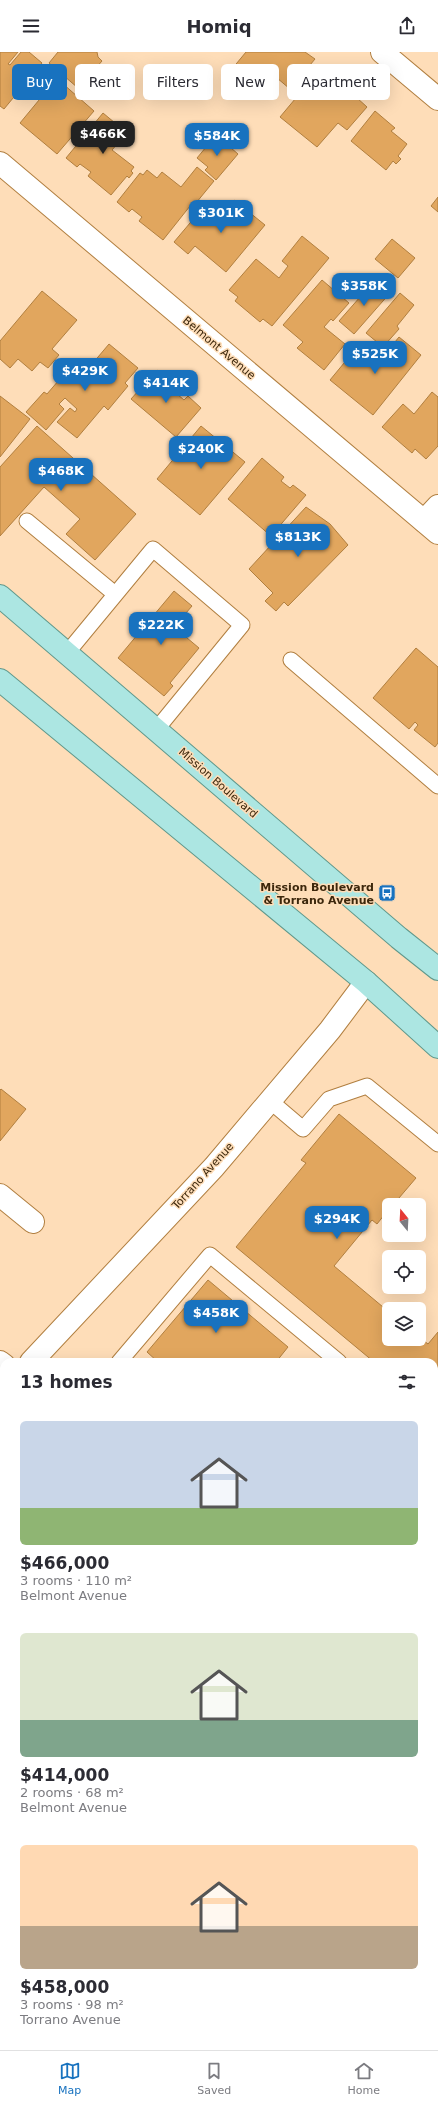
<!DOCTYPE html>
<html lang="en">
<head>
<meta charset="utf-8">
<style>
  :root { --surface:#fff; --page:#f2f2f3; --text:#2b2b33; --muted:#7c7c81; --line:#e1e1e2; --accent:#1872bf }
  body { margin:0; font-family:"DejaVu Sans",sans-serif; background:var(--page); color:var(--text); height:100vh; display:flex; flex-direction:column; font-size:15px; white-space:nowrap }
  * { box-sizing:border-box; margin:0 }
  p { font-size:13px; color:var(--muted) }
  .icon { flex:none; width:22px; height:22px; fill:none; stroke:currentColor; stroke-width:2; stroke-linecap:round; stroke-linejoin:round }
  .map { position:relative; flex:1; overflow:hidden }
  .sheet { position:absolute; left:0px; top:1306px; width:438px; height:692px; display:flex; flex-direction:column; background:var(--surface); border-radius:12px 12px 0 0; box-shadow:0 4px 16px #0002 }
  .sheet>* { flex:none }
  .hud { position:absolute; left:12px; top:12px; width:414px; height:36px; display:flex; gap:8px }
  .needle { width:26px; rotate:342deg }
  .buttons { position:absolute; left:382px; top:1146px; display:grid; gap:8px }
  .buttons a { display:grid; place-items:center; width:44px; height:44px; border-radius:6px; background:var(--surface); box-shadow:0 4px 16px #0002; font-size:20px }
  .price { position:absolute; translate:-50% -34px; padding:0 9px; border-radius:8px; background:var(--accent); color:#fff; font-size:13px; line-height:26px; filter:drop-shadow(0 1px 2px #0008) }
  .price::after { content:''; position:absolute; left:50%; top:24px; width:12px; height:9px; margin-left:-6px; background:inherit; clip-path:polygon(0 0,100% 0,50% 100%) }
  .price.on { background:#222; color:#fff }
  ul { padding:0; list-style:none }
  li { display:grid; align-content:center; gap:8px; height:212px; padding:0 20px }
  li span { display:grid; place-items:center; height:124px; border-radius:6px; color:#555 }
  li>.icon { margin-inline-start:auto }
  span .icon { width:72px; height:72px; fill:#fffc; stroke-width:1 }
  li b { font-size:17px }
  h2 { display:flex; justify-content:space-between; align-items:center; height:48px; padding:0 20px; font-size:17px }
  .tag { padding:0 14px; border-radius:6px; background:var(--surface); box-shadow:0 4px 16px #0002; font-size:14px; line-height:36px }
  .tag.on { background:var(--accent); color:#fff }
  header { display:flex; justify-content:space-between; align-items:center; height:52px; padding:0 20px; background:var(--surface); font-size:18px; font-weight:700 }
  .tabs { display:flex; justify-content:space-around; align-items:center; height:56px; border-top:1px solid var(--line); background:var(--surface); font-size:11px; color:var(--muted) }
  .tabs a { display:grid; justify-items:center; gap:2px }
  .tabs .on { color:var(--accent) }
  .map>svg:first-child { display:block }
  .building { fill:#e1a65e; stroke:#b17f3f }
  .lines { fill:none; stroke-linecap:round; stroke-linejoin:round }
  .lane-casing { stroke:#b17f40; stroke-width:17 }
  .street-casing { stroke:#b17f40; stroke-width:24 }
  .primary-casing { stroke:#60988b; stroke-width:24 }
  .lane { stroke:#fff; stroke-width:15 }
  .street { stroke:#fff; stroke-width:22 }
  .primary { stroke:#ace6e2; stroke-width:22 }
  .labels { text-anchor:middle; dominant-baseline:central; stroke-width:3; stroke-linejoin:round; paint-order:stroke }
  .street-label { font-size:11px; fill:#3c270c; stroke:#feddb8 }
  .poi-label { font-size:11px; font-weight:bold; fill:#3c270c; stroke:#feddb8; text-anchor:end }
</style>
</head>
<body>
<header><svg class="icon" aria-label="menu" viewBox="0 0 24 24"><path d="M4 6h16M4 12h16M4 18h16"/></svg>Homiq<svg class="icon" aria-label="share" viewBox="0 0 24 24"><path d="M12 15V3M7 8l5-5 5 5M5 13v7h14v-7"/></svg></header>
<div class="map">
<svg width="438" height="1998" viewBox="0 0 438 1998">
  <rect width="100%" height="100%" fill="#feddb8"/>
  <g class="building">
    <path d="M0 0H18L8 12 10 13 21 0H29L42 11 4 57 0 54Z"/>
    <path d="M58 0H97L98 5 102 9 78 36 49 11Z"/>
    <path d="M246 0H305L315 7 290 37 270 20 251 42 227 23Z"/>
    <path d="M311 28 337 47 346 36 367 55 347 78 338 71 317 95 280 65Z"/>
    <path d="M62 31 94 59 57 102 20 71 44 42 49 45Z"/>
    <path d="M375 59 395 76 391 79 407 92 398 104 401 107 396 112 393 109 386 118 351 89Z"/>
    <path d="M103 61 127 81 112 98 134 115 131 119 133 121 129 126 127 124 111 143 88 124 91 120 80 112 77 115 66 106Z"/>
    <path d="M216 83 238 102 216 128 205 118 208 115 197 106Z"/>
    <path d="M197 115 214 129 196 151 194 149 163 188 139 169 142 165 132 157 129 160 117 150 140 121 143 123 147 118 157 126 162 120 181 135Z"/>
    <path d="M438 145V160L431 154Z"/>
    <path d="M234 148 265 173 226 220 195 194 188 202 174 190 206 152 221 165Z"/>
    <path d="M302 184 329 206 272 274 263 267 260 270 235 249 238 245 229 238 256 207 279 226 288 214 282 209Z"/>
    <path d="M392 187 415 206 398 226 375 207Z"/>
    <path d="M322 228 349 251 333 269 331 267 324 275 345 292 324 318 297 296 303 290 283 273Z"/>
    <path d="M375 228 390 241 354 282 339 269Z"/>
    <path d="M42 239 77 268 52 297 59 303 48 316 40 310 32 319 18 307 10 316 0 307V289Z"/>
    <path d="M400 241 414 253 397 274 399 277 383 295 366 281Z"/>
    <path d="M399 285 421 303 373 363 330 328 354 299 374 316Z"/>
    <path d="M109 292 138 316 125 331 128 334 108 358 104 354 77 386 57 370 70 356 75 360 77 357 65 346 59 352 64 357 46 378 26 360 44 340 47 342 71 314 82 324Z"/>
    <path d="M157 318 180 338 177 342 184 348 188 344 201 356 176 385 131 347Z"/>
    <path d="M432 340 438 345V394L426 407 415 397 412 401 382 375 403 352 414 362Z"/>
    <path d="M0 344 30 367 0 405Z"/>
    <path d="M37 374 136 462 95 508 66 482 80 467 44 435 0 484V415Z"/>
    <path d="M201 374 245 410 200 463 157 427Z"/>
    <path d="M262 406 284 425 281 429 290 436 293 433 306 443 271 484 228 447Z"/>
    <path d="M306 455 330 472 348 493 288 554 284 550 276 559 265 549 273 541 249 517Z"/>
    <path d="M174 539 192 554 174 575 199 596 170 631 173 634 164 644 118 606Z"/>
    <path d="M416 596 438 615V691L435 695 414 678 418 673 415 670 409 677 373 646Z"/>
    <path d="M1 1037 26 1057 0 1089V1038Z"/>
    <path d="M339 1062 416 1126 393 1153H389V1157L377 1172 372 1168 334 1214 389 1260V1287H419V1285L428 1292 438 1280V1364L434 1360V1310H374L236 1195 306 1111 301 1108Z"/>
    <path d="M208 1228 288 1295 276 1310H158L147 1300Z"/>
    <path d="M434 1418 438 1421V1489L434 1494Z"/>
    <path d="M438 1535V1550L434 1546V1540Z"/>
    <path d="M438 1551V1583L436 1586 438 1588V1606L434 1611V1556Z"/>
    <path d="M0 1581 4 1585V1891L0 1895Z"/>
    <path d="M434 1919 438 1922V1998H338L341 1994H434Z"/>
    <path d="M128 1994H256L253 1998H125Z"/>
  </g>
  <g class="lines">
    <defs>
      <g id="lane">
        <path d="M27 469 115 542"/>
        <path d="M67 601 153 497 242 573 156 678"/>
        <path d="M291 608 438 734"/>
        <path d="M269 1048 303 1077 329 1047 367 1034 438 1092"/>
        <path d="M119 1310 210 1203 339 1310"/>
        <path d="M434 1389 438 1393"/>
        <path d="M434 1505 438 1501"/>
        <path d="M0 1959 4 1954"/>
        <path d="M97 1998 101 1994"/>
        <path d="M309 1998 312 1994"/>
      </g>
      <g id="street">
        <path d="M382 0 438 47"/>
        <path d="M0 111 438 481"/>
        <path d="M424 469 438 454"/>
        <path d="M0 1143 33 1170"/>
        <path d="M0 1310 4 1313"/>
        <path d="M31 1310 214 1115 330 978 366 930"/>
        <path d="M0 1343 4 1339"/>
        <path d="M0 1505 4 1509"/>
        <path d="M434 1628 438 1624"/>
        <path d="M434 1843 438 1845"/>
      </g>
      <g id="primary">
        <path d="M0 544 399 886 438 917"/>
        <path d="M0 628 366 930 438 995"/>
      </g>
    </defs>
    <use href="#lane" class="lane-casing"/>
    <use href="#street" class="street-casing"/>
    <use href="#primary" class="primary-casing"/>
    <use href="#lane" class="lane"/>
    <use href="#street" class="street"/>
    <use href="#primary" class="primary"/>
  </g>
  <defs>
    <symbol id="bus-square" viewBox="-11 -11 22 22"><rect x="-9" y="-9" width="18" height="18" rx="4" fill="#1872bf" stroke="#feddb8"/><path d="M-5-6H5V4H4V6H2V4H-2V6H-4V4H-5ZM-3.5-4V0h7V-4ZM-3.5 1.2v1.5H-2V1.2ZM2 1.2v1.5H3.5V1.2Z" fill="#fff"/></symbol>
  </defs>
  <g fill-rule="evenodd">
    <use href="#bus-square" x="377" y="831" width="20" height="20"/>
  </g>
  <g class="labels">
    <g class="street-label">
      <text transform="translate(219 296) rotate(40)">Belmont Avenue</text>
      <text transform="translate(218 731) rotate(41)">Mission Boulevard</text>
      <text transform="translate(203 1124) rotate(-48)">Torrano Avenue</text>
    </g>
    <g class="poi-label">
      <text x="374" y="835">Mission Boulevard<tspan x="374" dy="13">&amp; Torrano Avenue</tspan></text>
    </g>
  </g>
</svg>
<div class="buttons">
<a><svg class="needle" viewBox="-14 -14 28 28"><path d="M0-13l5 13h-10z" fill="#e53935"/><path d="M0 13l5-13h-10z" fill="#7c7c81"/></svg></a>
<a><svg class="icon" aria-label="locate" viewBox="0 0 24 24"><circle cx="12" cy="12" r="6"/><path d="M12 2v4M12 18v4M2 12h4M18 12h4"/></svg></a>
<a><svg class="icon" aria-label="layers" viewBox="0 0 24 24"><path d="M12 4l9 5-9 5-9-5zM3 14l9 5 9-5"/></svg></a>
</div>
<b class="price on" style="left:103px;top:103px">$466K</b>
<b class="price" style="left:217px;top:105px">$584K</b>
<b class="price" style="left:221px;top:182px">$301K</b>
<b class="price" style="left:364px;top:255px">$358K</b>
<b class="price" style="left:375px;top:323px">$525K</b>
<b class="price" style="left:85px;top:340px">$429K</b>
<b class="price" style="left:166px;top:352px">$414K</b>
<b class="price" style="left:201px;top:418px">$240K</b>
<b class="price" style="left:61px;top:440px">$468K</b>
<b class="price" style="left:298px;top:506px">$813K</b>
<b class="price" style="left:161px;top:594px">$222K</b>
<b class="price" style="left:337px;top:1188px">$294K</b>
<b class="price" style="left:216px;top:1282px">$458K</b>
<div class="hud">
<a class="tag on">Buy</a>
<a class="tag">Rent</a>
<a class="tag">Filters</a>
<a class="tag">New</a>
<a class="tag">Apartment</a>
</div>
<section class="sheet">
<h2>13 homes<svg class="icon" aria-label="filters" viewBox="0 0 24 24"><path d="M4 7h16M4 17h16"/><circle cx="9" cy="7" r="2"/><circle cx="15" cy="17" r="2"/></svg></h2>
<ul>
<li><span style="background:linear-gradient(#c9d6e8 70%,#8fb573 0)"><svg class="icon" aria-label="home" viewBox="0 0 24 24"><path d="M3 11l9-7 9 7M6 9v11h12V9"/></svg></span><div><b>$466,000</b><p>3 rooms · 110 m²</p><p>Belmont Avenue</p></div></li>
<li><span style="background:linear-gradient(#dfe7d0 70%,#7fa58c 0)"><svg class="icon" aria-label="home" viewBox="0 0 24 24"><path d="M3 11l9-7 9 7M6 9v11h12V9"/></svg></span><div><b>$414,000</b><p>2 rooms · 68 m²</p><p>Belmont Avenue</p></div></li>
<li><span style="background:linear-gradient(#ffd9b3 65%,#b9a48a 0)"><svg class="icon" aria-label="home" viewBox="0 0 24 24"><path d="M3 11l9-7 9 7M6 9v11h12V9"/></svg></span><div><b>$458,000</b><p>3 rooms · 98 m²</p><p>Torrano Avenue</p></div></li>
</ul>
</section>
</div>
<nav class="tabs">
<a class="on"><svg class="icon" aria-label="map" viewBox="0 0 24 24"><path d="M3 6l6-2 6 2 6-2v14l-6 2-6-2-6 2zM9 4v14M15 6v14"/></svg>Map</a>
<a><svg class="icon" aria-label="saved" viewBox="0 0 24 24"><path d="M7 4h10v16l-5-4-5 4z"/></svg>Saved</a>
<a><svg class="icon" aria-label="home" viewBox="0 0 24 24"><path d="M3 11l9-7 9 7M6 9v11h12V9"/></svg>Home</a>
</nav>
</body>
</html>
